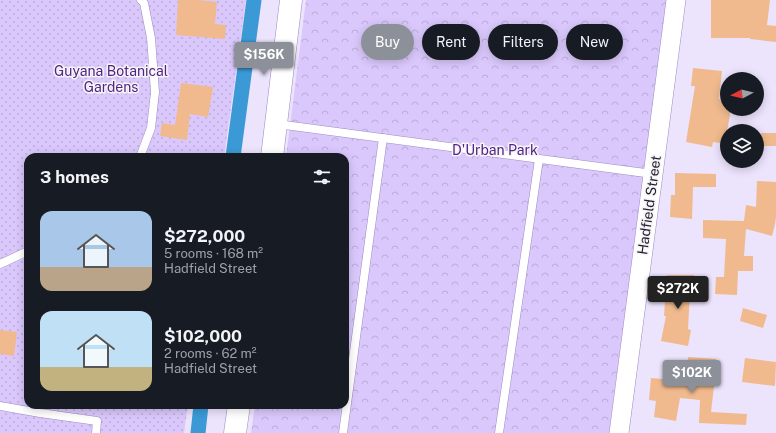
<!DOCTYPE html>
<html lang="en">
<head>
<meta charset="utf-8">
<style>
  :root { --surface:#171b24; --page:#20242c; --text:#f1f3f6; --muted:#9ea1a6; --accent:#8c9099 }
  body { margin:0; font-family:"Public Sans",sans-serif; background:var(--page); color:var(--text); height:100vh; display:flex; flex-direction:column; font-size:15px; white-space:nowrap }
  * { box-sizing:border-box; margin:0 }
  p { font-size:13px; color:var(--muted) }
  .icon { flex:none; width:22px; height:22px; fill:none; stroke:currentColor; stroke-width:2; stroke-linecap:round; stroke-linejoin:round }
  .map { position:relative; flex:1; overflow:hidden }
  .sheet { position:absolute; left:24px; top:153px; width:325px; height:256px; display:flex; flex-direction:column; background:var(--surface); border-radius:12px; box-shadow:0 2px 10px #0003 }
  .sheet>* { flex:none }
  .guide { position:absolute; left:361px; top:24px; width:355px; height:36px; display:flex; gap:8px }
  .needle { width:26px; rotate:263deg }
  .buttons { position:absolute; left:720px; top:72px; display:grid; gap:8px }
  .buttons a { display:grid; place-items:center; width:44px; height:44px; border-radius:50%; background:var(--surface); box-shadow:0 2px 10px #0003; font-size:20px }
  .price { position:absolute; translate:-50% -34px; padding:0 9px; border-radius:4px; background:var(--accent); color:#fff; font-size:13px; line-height:26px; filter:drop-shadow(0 1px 2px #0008) }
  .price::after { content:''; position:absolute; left:50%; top:24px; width:12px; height:9px; margin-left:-6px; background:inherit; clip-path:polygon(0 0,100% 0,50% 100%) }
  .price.current { background:#222; color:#fff }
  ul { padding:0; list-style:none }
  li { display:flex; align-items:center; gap:12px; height:100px; padding:0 16px }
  li span { display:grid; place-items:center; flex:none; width:112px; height:80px; border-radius:12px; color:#555 }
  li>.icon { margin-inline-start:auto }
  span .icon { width:48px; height:48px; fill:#fffc; stroke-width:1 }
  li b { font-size:17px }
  h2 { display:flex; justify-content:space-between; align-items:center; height:48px; padding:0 16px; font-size:17px }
  .tag { padding:0 14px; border-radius:18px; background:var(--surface); box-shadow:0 2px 10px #0003; font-size:14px; line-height:36px }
  .tag.current { background:var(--accent); color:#fff }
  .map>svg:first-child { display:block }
  .park { fill:url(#park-crowns) }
  .garden { fill:url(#garden-dots) }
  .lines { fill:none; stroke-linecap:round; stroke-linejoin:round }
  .canal { stroke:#3b9ad6; stroke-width:15 }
  .building { fill:#f0ba8e }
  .service-casing { stroke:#9f8ac3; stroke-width:9 }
  .tertiary-casing { stroke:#9f8ac3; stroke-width:20 }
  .secondary-casing { stroke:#9f8ac3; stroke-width:23 }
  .service { stroke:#fff; stroke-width:8 }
  .tertiary { stroke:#fff; stroke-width:19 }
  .secondary { stroke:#fff; stroke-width:22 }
  .labels { text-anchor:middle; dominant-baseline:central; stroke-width:3; stroke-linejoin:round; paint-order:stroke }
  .park-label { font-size:14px; fill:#532386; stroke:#f5f5f5 }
  .street-label { font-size:14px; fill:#221a30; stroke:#f5f5f5 }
</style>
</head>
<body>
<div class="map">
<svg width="776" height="433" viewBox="0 0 776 433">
  <defs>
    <pattern id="park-crowns" width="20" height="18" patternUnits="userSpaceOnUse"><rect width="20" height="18" fill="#dac8fc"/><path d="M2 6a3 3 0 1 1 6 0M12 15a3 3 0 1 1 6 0" fill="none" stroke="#bbabd8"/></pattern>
    <pattern id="garden-dots" width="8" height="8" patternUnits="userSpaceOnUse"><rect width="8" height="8" fill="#dac8fc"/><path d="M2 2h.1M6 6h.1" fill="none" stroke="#bbabd8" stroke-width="1.8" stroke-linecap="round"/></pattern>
  </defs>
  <rect width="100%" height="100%" fill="#ece3fc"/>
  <path class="park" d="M306 0H667L609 433H251L255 405H345V157H286Z"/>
  <path class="garden" d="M0 0H246L224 157H28V405H188L184 433H0Z"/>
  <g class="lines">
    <g class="canal">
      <path d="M233 157 254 0"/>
      <path d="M198 433 201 405"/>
    </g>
  </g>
  <g class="building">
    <path d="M178 0H198L217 2 215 24 226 25 225 39 176 35Z"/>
    <path d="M711 0H770L767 25 776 26V42L750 39V38H711Z"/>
    <path d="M693 68 722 71 719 99 727 100V109H731L727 131V144L713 142 712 147 686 142 695 86H691Z"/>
    <path d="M181 83 213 87 208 117 190 114 187 140 160 136 162 123 175 125Z"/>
    <rect x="761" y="133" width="15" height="13"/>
    <path d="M675 173 716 174V187H693L692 219 670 217 671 195H675Z"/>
    <path d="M757 181 776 182V217L775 224 772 236 746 229 744 256H753V271H738L737 295 715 294 716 277H724L726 239 703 238V220L744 221 746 205 756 207Z"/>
    <path d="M667 275H694L693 291H690L688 329 691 330 688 346 661 341 666 316H664L665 301H667Z"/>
    <path d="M743 308 767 315 763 328 740 321Z"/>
    <path d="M0 330 17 332 14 356 0 354Z"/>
    <path d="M688 357 716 359 714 386 711 412 747 414 746 425 699 423 700 400 680 398 676 421 654 417 656 401 649 400 651 378 687 381Z"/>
    <path d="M745 358 776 362 775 386 742 382Z"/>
  </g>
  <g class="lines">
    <defs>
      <g id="service">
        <path d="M277 124 653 174"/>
        <path d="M140 157 151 128 155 92 151 38 144 3 141 0"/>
        <path d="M0 264 28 251"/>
        <path d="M0 406 40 413 97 421 96 433"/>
        <path d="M343 433 383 138"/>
        <path d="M499 433 539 159"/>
      </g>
      <path id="tertiary" d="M619 433 676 0"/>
      <g id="secondary">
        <path d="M272 157 291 0"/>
        <path d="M235 433 239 405"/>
      </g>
    </defs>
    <use href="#service" class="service-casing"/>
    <use href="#tertiary" class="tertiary-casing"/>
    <use href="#secondary" class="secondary-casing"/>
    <use href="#service" class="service"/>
    <use href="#tertiary" class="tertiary"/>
    <use href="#secondary" class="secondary"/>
  </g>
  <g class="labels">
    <g class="park-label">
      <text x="111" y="71">Guyana Botanical<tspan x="111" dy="16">Gardens</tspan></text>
      <text x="495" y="150">D'Urban Park</text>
    </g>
    <g class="street-label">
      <text transform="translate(649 205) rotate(-82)">Hadfield Street</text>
    </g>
  </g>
</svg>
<div class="buttons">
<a><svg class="needle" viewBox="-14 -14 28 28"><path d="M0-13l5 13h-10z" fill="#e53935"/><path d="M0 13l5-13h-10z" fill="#9ea1a6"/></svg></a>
<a><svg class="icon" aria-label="layers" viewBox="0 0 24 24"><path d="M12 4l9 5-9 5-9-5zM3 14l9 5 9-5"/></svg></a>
</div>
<b class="price" style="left:264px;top:76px">$156K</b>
<b class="price current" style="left:678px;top:310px">$272K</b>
<b class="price" style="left:692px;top:394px">$102K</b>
<div class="guide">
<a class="tag current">Buy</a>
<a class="tag">Rent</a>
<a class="tag">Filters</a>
<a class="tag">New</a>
</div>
<section class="sheet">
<h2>3 homes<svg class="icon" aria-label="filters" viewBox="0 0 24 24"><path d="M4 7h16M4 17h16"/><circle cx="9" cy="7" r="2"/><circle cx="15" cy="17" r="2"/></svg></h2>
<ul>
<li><span style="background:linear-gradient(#a9c7e8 70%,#b9a48a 0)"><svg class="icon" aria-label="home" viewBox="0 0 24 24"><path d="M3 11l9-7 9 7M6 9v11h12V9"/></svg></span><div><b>$272,000</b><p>5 rooms · 168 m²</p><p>Hadfield Street</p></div></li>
<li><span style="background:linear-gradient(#bfe0f5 70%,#c2b280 0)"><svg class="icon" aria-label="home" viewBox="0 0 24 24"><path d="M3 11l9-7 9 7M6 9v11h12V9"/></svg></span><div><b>$102,000</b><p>2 rooms · 62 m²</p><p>Hadfield Street</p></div></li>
</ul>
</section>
</div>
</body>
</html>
